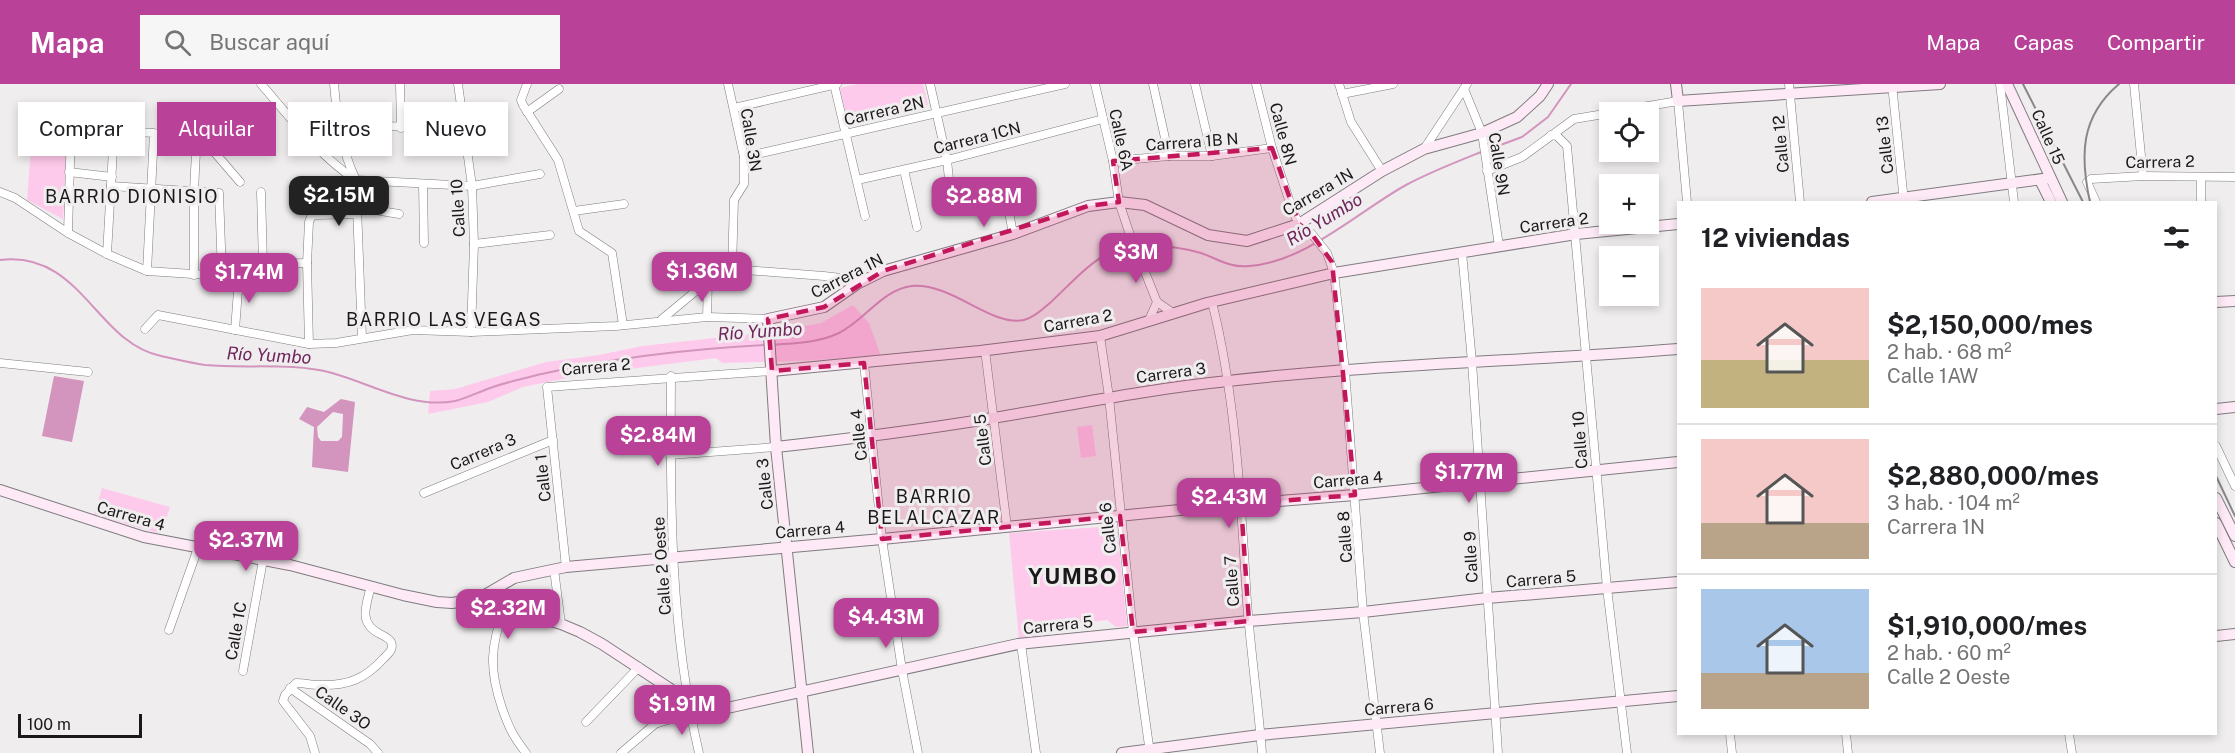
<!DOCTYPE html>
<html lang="es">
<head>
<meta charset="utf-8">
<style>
  :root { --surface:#fff; --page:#f6f6f6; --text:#202124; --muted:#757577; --line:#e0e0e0; --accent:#b94298 }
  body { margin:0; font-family:"Public Sans",sans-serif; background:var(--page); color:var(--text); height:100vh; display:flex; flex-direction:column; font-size:22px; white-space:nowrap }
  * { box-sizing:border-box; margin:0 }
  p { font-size:20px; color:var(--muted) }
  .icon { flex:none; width:33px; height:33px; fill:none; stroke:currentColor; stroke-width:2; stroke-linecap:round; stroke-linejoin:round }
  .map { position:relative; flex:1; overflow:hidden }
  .drawer { position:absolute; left:1677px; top:117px; width:540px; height:534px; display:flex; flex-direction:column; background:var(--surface); border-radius:0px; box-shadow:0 3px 9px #0003 }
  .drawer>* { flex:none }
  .guide { position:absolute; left:18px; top:18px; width:570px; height:54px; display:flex; gap:12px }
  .controls { position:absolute; left:1599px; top:18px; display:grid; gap:12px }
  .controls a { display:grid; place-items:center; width:60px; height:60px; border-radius:0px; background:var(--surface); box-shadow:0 3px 9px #0003; font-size:30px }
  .scale { position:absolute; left:18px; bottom:15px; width:124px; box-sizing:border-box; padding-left:6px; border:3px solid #1a1819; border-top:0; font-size:16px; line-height:21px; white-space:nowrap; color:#1a1819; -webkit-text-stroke:4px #f0edef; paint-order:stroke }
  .price { position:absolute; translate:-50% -51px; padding:0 14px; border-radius:12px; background:var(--accent); color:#fff; font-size:20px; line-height:39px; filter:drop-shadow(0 2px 3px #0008) }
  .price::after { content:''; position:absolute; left:50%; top:36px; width:18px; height:14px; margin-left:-9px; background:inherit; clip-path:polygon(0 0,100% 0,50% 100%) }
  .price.active { background:#222; color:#fff }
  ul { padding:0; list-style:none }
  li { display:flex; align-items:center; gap:18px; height:150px; padding:0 24px }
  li+li { border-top:2px solid var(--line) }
  li span { display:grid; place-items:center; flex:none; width:168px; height:120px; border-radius:0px; color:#555 }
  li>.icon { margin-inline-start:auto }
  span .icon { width:72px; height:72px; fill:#fffc; stroke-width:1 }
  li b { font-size:26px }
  h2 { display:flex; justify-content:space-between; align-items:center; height:72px; padding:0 24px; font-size:26px }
  .tag { padding:0 21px; border-radius:0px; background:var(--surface); box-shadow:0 3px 9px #0003; font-size:21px; line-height:54px }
  .tag.active { background:var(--accent); color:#fff }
  header { display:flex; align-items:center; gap:36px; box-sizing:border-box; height:84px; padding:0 30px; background:var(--accent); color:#fff }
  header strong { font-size:28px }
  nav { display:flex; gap:33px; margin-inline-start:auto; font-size:21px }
  .search { width:420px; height:54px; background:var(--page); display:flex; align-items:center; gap:15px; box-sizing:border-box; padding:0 21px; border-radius:0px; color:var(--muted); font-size:22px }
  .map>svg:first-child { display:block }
  .green { fill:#fecaeb }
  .water { fill:#d394bd; fill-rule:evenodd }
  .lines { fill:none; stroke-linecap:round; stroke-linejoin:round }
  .stream { stroke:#d394bd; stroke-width:2 }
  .street-casing { stroke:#7f7c7e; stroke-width:9 }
  .secondary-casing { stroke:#7f7c7e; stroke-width:12 }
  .street { stroke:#fff; stroke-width:8 }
  .secondary { stroke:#feeaf7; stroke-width:10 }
  .rail { stroke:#898788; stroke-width:2 }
  .marked { fill:#c2185b; fill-opacity:0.2; stroke:#c2185b; stroke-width:4.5; stroke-dasharray:12 8; stroke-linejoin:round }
  .labels { text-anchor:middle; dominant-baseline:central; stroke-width:6; stroke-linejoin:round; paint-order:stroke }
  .street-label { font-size:16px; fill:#1a1819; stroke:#f0edef }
  .neighbourhood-label { font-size:18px; letter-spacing:1.5px; fill:#1a1819; stroke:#f0edef }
  .water-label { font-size:18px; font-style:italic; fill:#70265c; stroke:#f0edef }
  .district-label { font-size:22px; font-weight:bold; letter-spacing:1.5px; fill:#1a1819; stroke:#f0edef }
</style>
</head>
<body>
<header>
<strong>Mapa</strong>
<div class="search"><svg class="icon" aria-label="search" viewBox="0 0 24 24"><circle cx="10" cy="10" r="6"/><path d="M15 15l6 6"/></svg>Buscar aquí</div>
<nav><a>Mapa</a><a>Capas</a><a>Compartir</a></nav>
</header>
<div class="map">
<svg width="2235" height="669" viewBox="0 0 2235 669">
  <rect width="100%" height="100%" fill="#f0edef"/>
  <g class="green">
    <path d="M857 0H923L928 21 848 40 840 4Z"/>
    <path d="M32 51 67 52 63 135 27 116Z"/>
    <path d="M853 221 869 239 881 272 799 277 722 279 716 274 582 291 523 303 488 318 428 330 430 307 455 305 546 278 599 271 642 262 778 247 821 239Z"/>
    <path d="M1092 341 1096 372 1081 374 1077 343Z"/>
    <path d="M102 404 170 423 161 450 94 431Z"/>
    <path d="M1117 442 1127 542 1116 543 1107 536 1047 543 1039 553 1019 556 1009 449Z"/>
  </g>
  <g class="water">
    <path d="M54 292 84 297 72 358 42 352Z"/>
    <path d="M341 315 355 318 348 388 312 383 314 343 299 335 307 323 324 328ZM333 328 343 330 342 353 338 357H321L318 353 317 343Z"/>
  </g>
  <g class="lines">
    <g class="stream">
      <path d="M1487 66 1522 53 1548 33 1571 0"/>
      <path d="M1138 162C1159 161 1180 163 1201 169 1218 175 1230 184 1249 182 1304 179 1359 127 1406 101 1430 88 1456 78 1481 68"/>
      <path d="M0 176C81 166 96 259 161 272 175 275 191 279 205 281 247 285 291 278 332 289 372 300 412 325 455 317 467 314 481 307 493 303 507 298 522 295 537 291 612 274 690 265 766 261"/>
      <path d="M772 261C795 259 818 259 839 249 864 237 883 205 912 202 953 199 991 243 1024 236 1034 234 1044 224 1051 218 1074 197 1099 165 1132 162"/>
    </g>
    <defs>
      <g id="street">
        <path d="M261 0C289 32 320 73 356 96L472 102 540 90"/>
        <path d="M334 0C337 34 341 65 356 96L362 254"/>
        <path d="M400 0 401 44"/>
        <path d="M458 0 472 102 474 160 471 248"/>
        <path d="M527 0 521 16 523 21 558 76 579 147 612 169 623 241"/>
        <path d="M728 0 744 73V100L734 116 732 185"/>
        <path d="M834 0 865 132"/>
        <path d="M930 0 947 76 950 105 1004 100 1013 150"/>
        <path d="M1095 0 1113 77 1119 118 1129 148 1157 218 1173 229"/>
        <path d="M1153 0 1169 72"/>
        <path d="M1195 0 1212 72"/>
        <path d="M1256 0 1272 64 1293 128 1299 140 1311 149 1327 169 1334 189 1345 286 1363 528 1380 669"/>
        <path d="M1339 0 1351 38 1382 87"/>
        <path d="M1789 0 1800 118"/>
        <path d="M1892 0 1904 118"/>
        <path d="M2000 0 2014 118"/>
        <path d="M2134 0 2143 92"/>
        <path d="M1464 5 1482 49 1499 162"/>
        <path d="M1342 10 1393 0"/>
        <path d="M734 24 837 0"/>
        <path d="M527 28 559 5"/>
        <path d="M1612 28 1678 17 1687 118"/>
        <path d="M338 41 465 44 503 40"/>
        <path d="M197 48 240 98"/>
        <path d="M1551 51 1557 52 1567 62 1607 504 1627 669"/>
        <path d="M1424 65 1467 0"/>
        <path d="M744 73 1065 0"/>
        <path d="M1113 77 1169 72H1212L1272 64"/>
        <path d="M904 86 917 143"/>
        <path d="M1487 87 1522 73 1574 35 1610 29"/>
        <path d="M69 88 112 93"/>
        <path d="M857 96 947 76 1103 35"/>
        <path d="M423 100 424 159"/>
        <path d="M111 102 219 109 222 190"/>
        <path d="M0 108 15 114 68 149 107 170 147 187 239 193"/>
        <path d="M261 108 263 180"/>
        <path d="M2096 118 2087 98 2091 95 2143 92 2235 93"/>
        <path d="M2201 118V93"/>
        <path d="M357 123 399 130"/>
        <path d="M574 127 624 120"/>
        <path d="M68 149 71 44 154 49 147 187"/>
        <path d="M474 160 550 151"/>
        <path d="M1462 168 1472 278 1498 669"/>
        <path d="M107 170 114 48"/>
        <path d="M194 191V107L197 48"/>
        <path d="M239 193 263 180 307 179"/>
        <path d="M1212 218C1236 313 1241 420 1247 518 1251 569 1258 619 1262 669"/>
        <path d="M707 233 708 197"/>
        <path d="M662 235 708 197 732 185 824 192 841 194 857 200"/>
        <path d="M1149 236 1157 218"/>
        <path d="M145 245 158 231 309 260 336 259 413 246 471 248 616 242 707 233 768 235"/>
        <path d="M235 246 239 193"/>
        <path d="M1100 252 1109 313 1133 548 1150 669"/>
        <path d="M309 260 307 179 309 138 311 133 315 131 357 130"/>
        <path d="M985 266 1007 443"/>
        <path d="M0 279 88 288"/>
        <path d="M864 279 882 455 902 586 918 669"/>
        <path d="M671 292C670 418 670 546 699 669"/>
        <path d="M2216 362 2235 402"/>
        <path d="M670 371 776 363"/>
        <path d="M424 409 553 356"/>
        <path d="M566 483 547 303 772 287"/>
        <path d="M554 485 561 540"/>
        <path d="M505 523C490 562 489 585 502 624 509 644 513 652 526 669"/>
        <path d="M169 546 198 464"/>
        <path d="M1021 560 1036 669"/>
        <path d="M243 587 263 476"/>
        <path d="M290 604 370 660 378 669"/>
        <path d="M586 638 639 583"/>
        <path d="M1730 650 1732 669"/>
        <path d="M1846 650 1848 669"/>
        <path d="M2069 650 2072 669"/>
        <path d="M315 669 310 652 283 617 285 611 296 599C304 599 311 601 319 601 348 602 365 595 384 574 389 569 394 565 391 558 389 554 384 552 380 550 358 539 366 522 371 502"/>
        <path d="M621 669 655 640 690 629"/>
      </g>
      <g id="secondary">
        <path d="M1676 0 1678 17 1940 0"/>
        <path d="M2007 0 2062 118"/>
        <path d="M2040 96 2051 118"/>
        <path d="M1872 118 2050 94"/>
        <path d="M2216 218 2235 217"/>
        <path d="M772 287 980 267 1100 252 1207 219 1334 189 1576 150 1678 140"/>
        <path d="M2216 325 2235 323"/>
        <path d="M776 363C849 355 921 346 993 334 1071 321 1149 305 1228 297 1378 280 1528 277 1678 265"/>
        <path d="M0 406 144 453 290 481 403 511 437 518 452 519 478 515 514 494 566 483 882 455 1241 420 1355 411 1678 378"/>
        <path d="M2216 414 2235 452"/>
        <path d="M2216 439 2235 478"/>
        <path d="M478 515 561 540 580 548 602 560 669 604 679 612 690 629 709 628 1018 560 1249 537 1363 528 1487 514 1678 498"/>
        <path d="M2216 552 2235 550"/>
        <path d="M808 669 776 363 768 235 824 223 857 200 883 187 1013 150 1088 122 1119 118 1145 121 1208 151 1247 157 1299 140 1382 87 1424 65 1482 49 1517 33 1540 12 1548 0"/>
        <path d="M1122 669 1260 651 1678 612"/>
      </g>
    </defs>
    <use href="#street" class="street-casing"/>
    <use href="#secondary" class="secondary-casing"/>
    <use href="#street" class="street"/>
    <use href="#secondary" class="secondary"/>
    <g class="rail">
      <path d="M2023 0 2083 118"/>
      <path d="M2090 118C2080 72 2080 33 2119 0"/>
      <path d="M2216 392 2235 432"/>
    </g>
  </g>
  <path class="marked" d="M1272 64 1299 140 1311 149 1332 178 1355 411 1241 420 1249 537 1133 548 1120 432 882 455 864 279 772 287 768 235 824 223 883 187 1088 122 1119 118 1113 77Z"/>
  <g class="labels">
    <g class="street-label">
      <text transform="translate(884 27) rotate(-13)">Carrera 2N</text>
      <text transform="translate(1283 50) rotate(75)">Calle 8N</text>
      <text transform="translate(2048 53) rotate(66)">Calle 15</text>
      <text transform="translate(977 54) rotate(-14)">Carrera 1CN</text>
      <text transform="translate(751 56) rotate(81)">Calle 3N</text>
      <text transform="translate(1121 56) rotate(78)">Calle 6A</text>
      <text transform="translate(1192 58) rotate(-4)">Carrera 1B N</text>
      <text transform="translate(1781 60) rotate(-95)">Calle 12</text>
      <text transform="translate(1885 61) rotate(-96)">Calle 13</text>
      <text transform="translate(2160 78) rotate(-1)">Carrera 2</text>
      <text transform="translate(1499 80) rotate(81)">Calle 9N</text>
      <text transform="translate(1318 108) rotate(-30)">Carrera 1N</text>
      <text transform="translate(458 124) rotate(-93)">Calle 10</text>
      <text transform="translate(1554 139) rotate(-8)">Carrera 2</text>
      <text transform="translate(847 192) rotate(-27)">Carrera 1N</text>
      <text transform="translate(1078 237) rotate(-10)">Carrera 2</text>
      <text transform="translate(596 283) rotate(-5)">Carrera 2</text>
      <text transform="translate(1171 289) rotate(-8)">Carrera 3</text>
      <text transform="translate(859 351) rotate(-96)">Calle 4</text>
      <text transform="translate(983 356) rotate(-97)">Calle 5</text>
      <text transform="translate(1580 356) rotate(-94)">Calle 10</text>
      <text transform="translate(483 368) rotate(-23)">Carrera 3</text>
      <text transform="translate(543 394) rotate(-96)">Calle 1</text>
      <text transform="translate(1348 396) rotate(-5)">Carrera 4</text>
      <text transform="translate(765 400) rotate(-96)">Calle 3</text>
      <text transform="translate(131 432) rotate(16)">Carrera 4</text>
      <text transform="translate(1108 444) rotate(-96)">Calle 6</text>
      <text transform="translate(810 446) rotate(-5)">Carrera 4</text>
      <text transform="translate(1345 453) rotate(-94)">Calle 8</text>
      <text transform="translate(1471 473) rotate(-93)">Calle 9</text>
      <text transform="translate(662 482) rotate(-94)">Calle 2 Oeste</text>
      <text transform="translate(1541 495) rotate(-5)">Carrera 5</text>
      <text transform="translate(1232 497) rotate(-94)">Calle 7</text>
      <text transform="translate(1058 541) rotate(-6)">Carrera 5</text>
      <text transform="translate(236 547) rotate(-80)">Calle 1C</text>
      <text transform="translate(1399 623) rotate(-5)">Carrera 6</text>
      <text transform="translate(343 624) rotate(35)">Calle 3O</text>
    </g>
    <g class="neighbourhood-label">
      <text x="132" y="112">BARRIO DIONISIO</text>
      <text x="444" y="235">BARRIO LAS VEGAS</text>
      <text x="934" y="412">BARRIO<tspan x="934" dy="21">BELALCAZAR</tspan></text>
    </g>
    <g class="water-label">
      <text transform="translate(1324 135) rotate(-31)">Río Yumbo</text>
      <text transform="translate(760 247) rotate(-4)">Río Yumbo</text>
      <text transform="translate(269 271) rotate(3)">Río Yumbo</text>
    </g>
    <g class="district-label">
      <text x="1073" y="492">YUMBO</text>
    </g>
  </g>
</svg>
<div class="controls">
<a><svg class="icon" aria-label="locate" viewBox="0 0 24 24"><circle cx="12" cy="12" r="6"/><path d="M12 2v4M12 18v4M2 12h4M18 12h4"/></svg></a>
<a>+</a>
<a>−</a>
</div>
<div class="scale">100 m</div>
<b class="price active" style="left:339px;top:143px">$2.15M</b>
<b class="price" style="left:984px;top:144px">$2.88M</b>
<b class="price" style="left:1136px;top:200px">$3M</b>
<b class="price" style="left:702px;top:219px">$1.36M</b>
<b class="price" style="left:249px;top:220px">$1.74M</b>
<b class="price" style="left:658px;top:383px">$2.84M</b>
<b class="price" style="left:1469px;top:420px">$1.77M</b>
<b class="price" style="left:1229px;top:445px">$2.43M</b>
<b class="price" style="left:246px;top:488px">$2.37M</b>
<b class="price" style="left:508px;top:556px">$2.32M</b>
<b class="price" style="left:886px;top:565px">$4.43M</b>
<b class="price" style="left:682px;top:652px">$1.91M</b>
<div class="guide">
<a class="tag">Comprar</a>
<a class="tag active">Alquilar</a>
<a class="tag">Filtros</a>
<a class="tag">Nuevo</a>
</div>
<section class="drawer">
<h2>12 viviendas<svg class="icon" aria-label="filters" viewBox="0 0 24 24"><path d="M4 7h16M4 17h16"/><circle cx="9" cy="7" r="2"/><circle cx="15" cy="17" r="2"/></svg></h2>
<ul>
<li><span style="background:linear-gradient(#f6c9c9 60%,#c2b280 0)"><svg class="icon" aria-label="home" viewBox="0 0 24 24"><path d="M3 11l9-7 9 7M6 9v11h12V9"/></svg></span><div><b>$2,150,000/mes</b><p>2 hab. · 68 m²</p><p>Calle 1AW</p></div></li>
<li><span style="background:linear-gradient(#f6c9c9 70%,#b9a48a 0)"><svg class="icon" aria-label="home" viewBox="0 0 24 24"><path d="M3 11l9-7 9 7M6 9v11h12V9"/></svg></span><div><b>$2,880,000/mes</b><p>3 hab. · 104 m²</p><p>Carrera 1N</p></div></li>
<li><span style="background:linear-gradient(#a9c7e8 70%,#b9a48a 0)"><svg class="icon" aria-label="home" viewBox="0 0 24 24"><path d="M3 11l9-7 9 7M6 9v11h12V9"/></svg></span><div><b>$1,910,000/mes</b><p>2 hab. · 60 m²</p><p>Calle 2 Oeste</p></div></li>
</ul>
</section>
</div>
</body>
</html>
